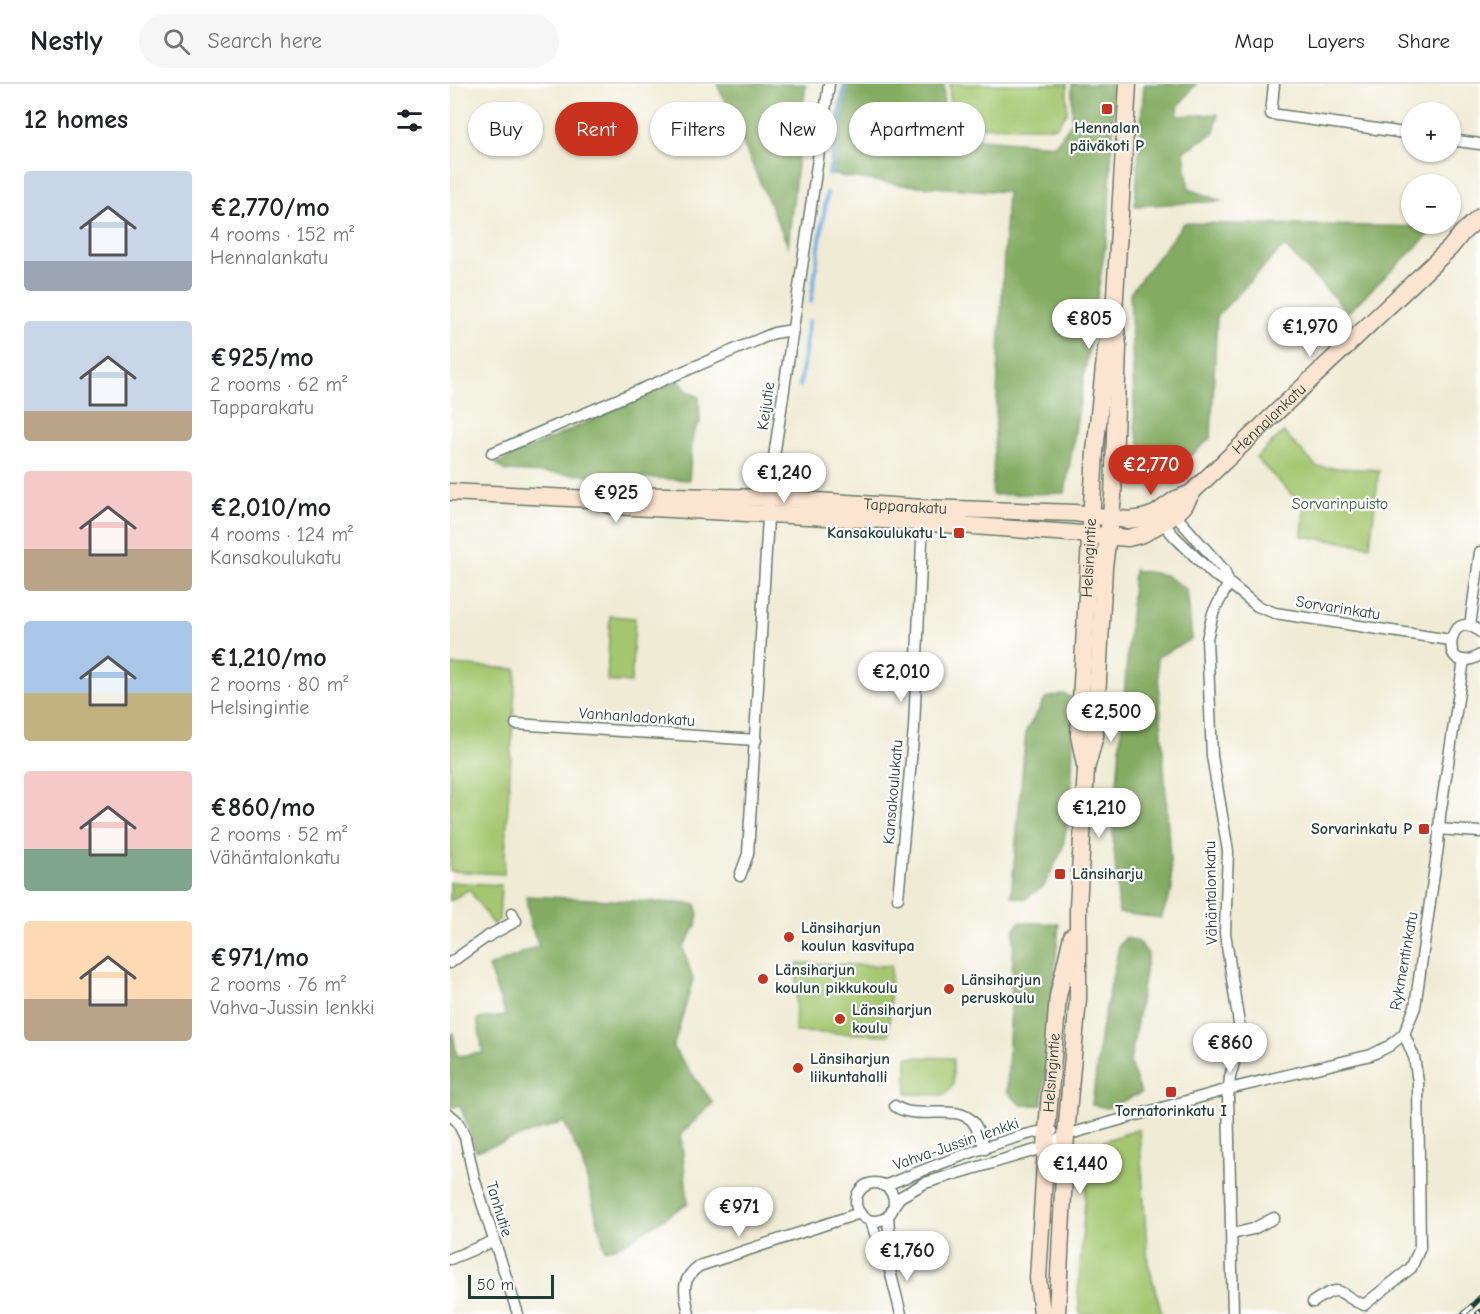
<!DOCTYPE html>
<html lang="en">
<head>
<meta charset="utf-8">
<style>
  :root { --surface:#fff; --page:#f6f6f6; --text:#202124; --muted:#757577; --line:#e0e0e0; --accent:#c8321e }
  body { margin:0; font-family:"Comic Neue",sans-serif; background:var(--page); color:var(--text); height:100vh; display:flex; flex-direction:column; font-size:22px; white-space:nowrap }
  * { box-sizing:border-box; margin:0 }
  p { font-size:20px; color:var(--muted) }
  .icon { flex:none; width:33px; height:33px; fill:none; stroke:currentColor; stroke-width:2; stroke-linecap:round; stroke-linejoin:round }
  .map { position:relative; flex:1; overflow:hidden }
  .sheet { display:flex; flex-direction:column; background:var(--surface); width:450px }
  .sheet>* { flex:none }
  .hud { position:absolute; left:18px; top:18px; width:570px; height:54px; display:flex; gap:12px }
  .fabs { position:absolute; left:951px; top:18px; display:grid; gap:12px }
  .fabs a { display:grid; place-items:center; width:60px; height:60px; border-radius:50%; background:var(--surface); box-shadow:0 2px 4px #0004; font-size:30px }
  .scale { position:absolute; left:18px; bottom:15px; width:86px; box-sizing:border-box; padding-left:6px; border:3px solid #1f3d34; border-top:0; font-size:16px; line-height:21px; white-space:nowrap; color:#1f3d34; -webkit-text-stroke:4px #fff; paint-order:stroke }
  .price { position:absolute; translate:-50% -51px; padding:0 14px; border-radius:21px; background:#fff; color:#222; font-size:20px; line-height:39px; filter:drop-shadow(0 2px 3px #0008) }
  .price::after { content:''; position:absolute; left:50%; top:36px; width:18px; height:14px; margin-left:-9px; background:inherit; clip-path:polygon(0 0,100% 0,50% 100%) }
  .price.current { background:var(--accent); color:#fff }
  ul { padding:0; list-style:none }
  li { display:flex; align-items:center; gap:18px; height:150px; padding:0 24px }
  li span { display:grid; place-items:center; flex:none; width:168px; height:120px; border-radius:6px; color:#555 }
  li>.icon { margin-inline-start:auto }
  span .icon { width:72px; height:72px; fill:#fffc; stroke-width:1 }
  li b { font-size:26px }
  h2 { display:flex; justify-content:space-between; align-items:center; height:72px; padding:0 24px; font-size:26px }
  .chip { padding:0 21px; border-radius:27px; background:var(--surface); box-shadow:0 2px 4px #0004; font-size:21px; line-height:54px }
  .chip.current { background:var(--accent); color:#fff }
  header { display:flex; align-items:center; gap:36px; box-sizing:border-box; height:84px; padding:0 30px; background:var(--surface); border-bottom:2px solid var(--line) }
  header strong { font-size:28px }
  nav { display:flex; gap:33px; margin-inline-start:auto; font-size:21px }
  .search { width:420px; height:54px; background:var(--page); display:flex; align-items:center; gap:15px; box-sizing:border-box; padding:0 21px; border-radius:33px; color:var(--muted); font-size:22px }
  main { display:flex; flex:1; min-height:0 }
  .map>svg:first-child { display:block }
  .green { fill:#a4c770; stroke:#628252; stroke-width:1.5 }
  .forest { fill:#83ac62; stroke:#51744b; stroke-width:1.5 }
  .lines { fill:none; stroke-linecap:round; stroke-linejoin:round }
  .stream { stroke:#77b0e7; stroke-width:4 }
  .street-casing { stroke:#687a6c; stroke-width:13 }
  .secondary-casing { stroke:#687a6c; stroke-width:19 }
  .street { stroke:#fff; stroke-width:10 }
  .secondary { stroke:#fce5d0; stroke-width:16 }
  .rail-casing { stroke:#1f3d34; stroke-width:6 }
  .rail { stroke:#fff; stroke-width:4; stroke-dasharray:11; stroke-linecap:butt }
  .poi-dot { fill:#c8321e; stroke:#fff; stroke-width:2 }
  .labels { text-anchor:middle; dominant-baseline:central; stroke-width:4.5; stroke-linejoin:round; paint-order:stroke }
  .poi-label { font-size:16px; font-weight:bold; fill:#1f3d34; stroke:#fff; text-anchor:start }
  .street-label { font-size:16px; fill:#1f3d34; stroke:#fff }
  .park-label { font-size:16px; fill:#406043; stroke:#fff }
</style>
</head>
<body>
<header>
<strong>Nestly</strong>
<div class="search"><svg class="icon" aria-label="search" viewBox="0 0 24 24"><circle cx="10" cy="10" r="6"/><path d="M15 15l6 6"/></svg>Search here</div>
<nav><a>Map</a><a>Layers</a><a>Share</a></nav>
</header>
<main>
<section class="sheet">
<h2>12 homes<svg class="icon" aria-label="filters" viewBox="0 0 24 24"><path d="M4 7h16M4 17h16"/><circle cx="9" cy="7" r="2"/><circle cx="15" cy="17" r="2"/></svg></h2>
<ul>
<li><span style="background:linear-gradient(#c9d6e8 75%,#9aa5b1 0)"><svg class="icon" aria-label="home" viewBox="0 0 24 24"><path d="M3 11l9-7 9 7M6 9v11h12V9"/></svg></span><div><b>€2,770/mo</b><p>4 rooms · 152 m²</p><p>Hennalankatu</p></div></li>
<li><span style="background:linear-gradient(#c9d6e8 75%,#b9a48a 0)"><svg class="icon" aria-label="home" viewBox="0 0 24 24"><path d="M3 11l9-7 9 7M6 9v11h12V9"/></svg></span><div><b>€925/mo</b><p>2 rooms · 62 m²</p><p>Tapparakatu</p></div></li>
<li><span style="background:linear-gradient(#f6c9c9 65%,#b9a48a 0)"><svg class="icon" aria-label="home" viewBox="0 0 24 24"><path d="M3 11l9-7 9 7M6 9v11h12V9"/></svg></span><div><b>€2,010/mo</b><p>4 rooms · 124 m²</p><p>Kansakoulukatu</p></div></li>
<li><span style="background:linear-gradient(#a9c7e8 60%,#c2b280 0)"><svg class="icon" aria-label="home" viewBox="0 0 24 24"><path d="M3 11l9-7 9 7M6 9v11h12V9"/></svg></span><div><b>€1,210/mo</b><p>2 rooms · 80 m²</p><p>Helsingintie</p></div></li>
<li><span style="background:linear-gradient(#f6c9c9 65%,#7fa58c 0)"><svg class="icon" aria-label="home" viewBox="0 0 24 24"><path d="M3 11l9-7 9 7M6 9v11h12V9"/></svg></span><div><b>€860/mo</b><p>2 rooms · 52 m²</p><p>Vähäntalonkatu</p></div></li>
<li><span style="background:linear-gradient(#ffd9b3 65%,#b9a48a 0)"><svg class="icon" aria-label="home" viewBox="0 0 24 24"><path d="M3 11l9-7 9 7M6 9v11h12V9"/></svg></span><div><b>€971/mo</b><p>2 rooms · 76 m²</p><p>Vahva-Jussin lenkki</p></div></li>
</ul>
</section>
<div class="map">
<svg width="1030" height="1230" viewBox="0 0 1030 1230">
  <rect width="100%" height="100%" fill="#fff"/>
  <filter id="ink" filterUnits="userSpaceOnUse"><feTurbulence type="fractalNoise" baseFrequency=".0167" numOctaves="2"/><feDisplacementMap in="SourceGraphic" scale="12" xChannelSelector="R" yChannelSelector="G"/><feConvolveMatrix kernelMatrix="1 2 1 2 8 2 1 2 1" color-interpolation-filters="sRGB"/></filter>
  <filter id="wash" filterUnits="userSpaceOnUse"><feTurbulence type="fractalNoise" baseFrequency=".008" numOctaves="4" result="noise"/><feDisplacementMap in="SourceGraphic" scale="24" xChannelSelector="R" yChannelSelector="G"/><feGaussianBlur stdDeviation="1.35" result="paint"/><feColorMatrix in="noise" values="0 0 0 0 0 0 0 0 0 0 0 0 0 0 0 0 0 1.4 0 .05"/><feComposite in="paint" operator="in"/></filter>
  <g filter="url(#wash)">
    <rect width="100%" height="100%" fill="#efebd4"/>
    <g class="green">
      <path d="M500 0H617V29L606 43 499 42Z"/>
      <path d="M833 348 867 383 929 386 920 462 852 452 854 423 806 374Z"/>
      <path d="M160 532 185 534 181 599 157 597Z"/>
      <path d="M0 581 66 585 54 790 0 787Z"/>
      <path d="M0 798 51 801 49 836 43 841 19 805 0 817Z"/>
      <path d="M347 879 441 882 439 951 345 948Z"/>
      <path d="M457 973 503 974V1001L495 1011 457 1010Z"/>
      <path d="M689 1045 698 1179 712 1230H630L628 1210 638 1077 654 1057Z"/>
    </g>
    <g class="forest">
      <path d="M267 0H356L338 162Z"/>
      <path d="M394 0H494L493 52 605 61 622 38V0H665L658 146 615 409 542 411 557 108 453 101 378 90Z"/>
      <path d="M694 0H746L729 21 727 32 768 30 764 49 734 67 739 105 772 117 685 122Z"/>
      <path d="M734 139 987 143 898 228 834 162 767 232 761 354 704 403 685 344 680 209Z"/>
      <path d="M229 296 237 307 249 313 250 338 243 349 239 396 56 387 46 380Z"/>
      <path d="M684 486 715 491 737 506 742 555 707 573 722 806 711 834 669 829 663 750Z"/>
      <path d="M614 610 624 615 621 721 612 766 594 802 575 815 561 812 576 647 596 614Z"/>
      <path d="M76 812 246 820C252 839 243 847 233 863L243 896 223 964 263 1019 231 1050 238 1119 175 1159 155 1166 132 1077 114 1038 26 1067 10 1021 0 1024V951L3 949 7 972 33 969 27 935 56 932 38 883 89 862 80 840Z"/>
      <path d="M569 838 609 840 592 1021H571L557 1007 564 847Z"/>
      <path d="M676 853 689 858 698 870 680 979 691 1009 657 1024 642 1021 651 947 669 862Z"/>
    </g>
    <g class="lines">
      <g class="stream">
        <path d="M380 91 396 0"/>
        <path d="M361 218 377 109"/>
        <path d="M350 302 359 237"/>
      </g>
    </g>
  </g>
  <g filter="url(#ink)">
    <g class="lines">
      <defs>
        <g id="street">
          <path d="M824 0 821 30 962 50"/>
          <path d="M1000 56 1030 60"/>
          <path d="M42 369 324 249 343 246"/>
          <path d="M720 429 725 431 774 486 779 499"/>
          <path d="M713 432V439L725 453 764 491 779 499 807 522 825 529 1000 556"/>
          <path d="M779 499 763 529 757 555 762 672 778 767 775 849 789 940 790 956 780 993 778 1013 783 1230"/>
          <path d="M1020 542 1030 468"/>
          <path d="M1030 548C997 518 987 597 1030 571"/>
          <path d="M66 640 306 656"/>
          <path d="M988 745 1030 748"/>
          <path d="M290 792 298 770 320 400 379 0"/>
          <path d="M448 814 464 644 473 433"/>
          <path d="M0 879 35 854 66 837 62 829"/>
          <path d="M445 1022C467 1038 506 1018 523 1038 529 1046 532 1056 535 1065"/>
          <path d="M0 1031 7 1037 15 1053 24 1094 68 1230"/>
          <circle cx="425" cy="1118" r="19"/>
          <path d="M434 1102C458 1092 583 1042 602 1047"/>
          <path d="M444 1121 450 1113 475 1099 596 1063 616 1051 779 1005 921 971 939 962 954 950"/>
          <path d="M421 1137 429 1162 436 1171 451 1230"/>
          <path d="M782 1150 803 1145 824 1134"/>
          <path d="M436 1171 440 1158 438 1133"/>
          <path d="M0 1175 44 1157"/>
          <path d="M863 1218C894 1197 887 1211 914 1221L961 1184 970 1164 968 998 964 973 954 950 965 923 988 762 990 731 1014 576"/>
          <path d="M239 1230C235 1209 229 1197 249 1182L410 1129"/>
        </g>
        <g id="secondary">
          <path id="s1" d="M0 408 140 415 167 411 320 414 473 424 625 429 678 436 693 434 705 430 726 415 739 410"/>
          <path id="s2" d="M140 415 163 422 453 437 620 449 678 454 693 450 725 431 734 422 742 408 1000 164 1012 149 1030 133"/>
          <path id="s3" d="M635 681 629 652 645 367 656 265 664 228 678 0"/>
          <path id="s4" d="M592 1230 588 1194 597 1046 608 912 622 852"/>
          <path d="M607 1230 616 1051 628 915V823L636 685 645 652 654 483 663 413 668 262 664 228"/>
        </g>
      </defs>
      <use href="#street" class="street-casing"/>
      <use href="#secondary" class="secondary-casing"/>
      <use href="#street" class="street"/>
      <use href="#secondary" class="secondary"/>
      <defs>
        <g id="rail">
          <path d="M1014 1230 1030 1214"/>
          <path d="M1028 1230 1030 1228"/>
        </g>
      </defs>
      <use href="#rail" class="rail-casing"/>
      <use href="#rail" class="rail"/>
    </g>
  </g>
  <g class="poi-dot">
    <rect x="651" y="19" width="12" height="12" rx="3"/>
    <rect x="503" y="443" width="12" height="12" rx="3"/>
    <rect x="968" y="739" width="12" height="12" rx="3"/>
    <rect x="604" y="784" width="12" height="12" rx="3"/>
    <circle cx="339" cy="853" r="6"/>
    <circle cx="313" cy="895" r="6"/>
    <circle cx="499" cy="905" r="6"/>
    <circle cx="390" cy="935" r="6"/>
    <circle cx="348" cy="984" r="6"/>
    <rect x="715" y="1002" width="12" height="12" rx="3"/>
  </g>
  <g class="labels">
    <g class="poi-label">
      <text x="657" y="44" text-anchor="middle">Hennalan<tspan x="657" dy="18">päiväkoti P</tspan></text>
      <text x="497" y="449" text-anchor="end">Kansakoulukatu L</text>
      <text x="962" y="745" text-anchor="end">Sorvarinkatu P</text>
      <text x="622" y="790">Länsiharju</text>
      <text x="351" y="844">Länsiharjun<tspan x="351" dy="18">koulun kasvitupa</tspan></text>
      <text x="325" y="886">Länsiharjun<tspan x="325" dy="18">koulun pikkukoulu</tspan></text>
      <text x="511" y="896">Länsiharjun<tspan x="511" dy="18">peruskoulu</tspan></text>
      <text x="402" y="926">Länsiharjun<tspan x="402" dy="18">koulu</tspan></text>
      <text x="360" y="975">Länsiharjun<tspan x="360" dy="18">liikuntahalli</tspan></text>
      <text x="721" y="1027" text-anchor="middle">Tornatorinkatu I</text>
    </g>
    <g class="street-label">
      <text transform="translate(316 322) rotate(-82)">Keijutie</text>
      <text stroke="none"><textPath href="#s2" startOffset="728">Hennalankatu</textPath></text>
      <text stroke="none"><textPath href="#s1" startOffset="456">Tapparakatu</textPath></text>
      <text stroke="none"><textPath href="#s3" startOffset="208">Helsingintie</textPath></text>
      <text transform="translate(888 524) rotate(9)">Sorvarinkatu</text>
      <text transform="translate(187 633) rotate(4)">Vanhanladonkatu</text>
      <text transform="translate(443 708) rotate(-85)">Kansakoulukatu</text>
      <text transform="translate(761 809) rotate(-91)">Vähäntalonkatu</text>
      <text transform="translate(954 877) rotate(-80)">Rykmentinkatu</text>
      <text stroke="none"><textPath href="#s4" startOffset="242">Helsingintie</textPath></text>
      <text transform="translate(506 1060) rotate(-19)">Vahva-Jussin lenkki</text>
      <text transform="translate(49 1125) rotate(73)">Tanhutie</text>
    </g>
    <g class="park-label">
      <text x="890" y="420">Sorvarinpuisto</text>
    </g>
  </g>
</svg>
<div class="fabs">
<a>+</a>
<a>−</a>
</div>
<div class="scale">50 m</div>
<b class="price" style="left:639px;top:266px">€805</b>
<b class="price" style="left:860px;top:274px">€1,970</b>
<b class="price current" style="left:701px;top:412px">€2,770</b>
<b class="price" style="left:334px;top:420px">€1,240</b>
<b class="price" style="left:166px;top:440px">€925</b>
<b class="price" style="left:451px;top:619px">€2,010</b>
<b class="price" style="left:661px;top:659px">€2,500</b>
<b class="price" style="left:649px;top:755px">€1,210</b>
<b class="price" style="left:780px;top:990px">€860</b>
<b class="price" style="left:630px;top:1111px">€1,440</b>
<b class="price" style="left:289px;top:1154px">€971</b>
<b class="price" style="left:457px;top:1198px">€1,760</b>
<div class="hud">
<a class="chip">Buy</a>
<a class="chip current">Rent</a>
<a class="chip">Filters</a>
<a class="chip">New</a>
<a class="chip">Apartment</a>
</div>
</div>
</main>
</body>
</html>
